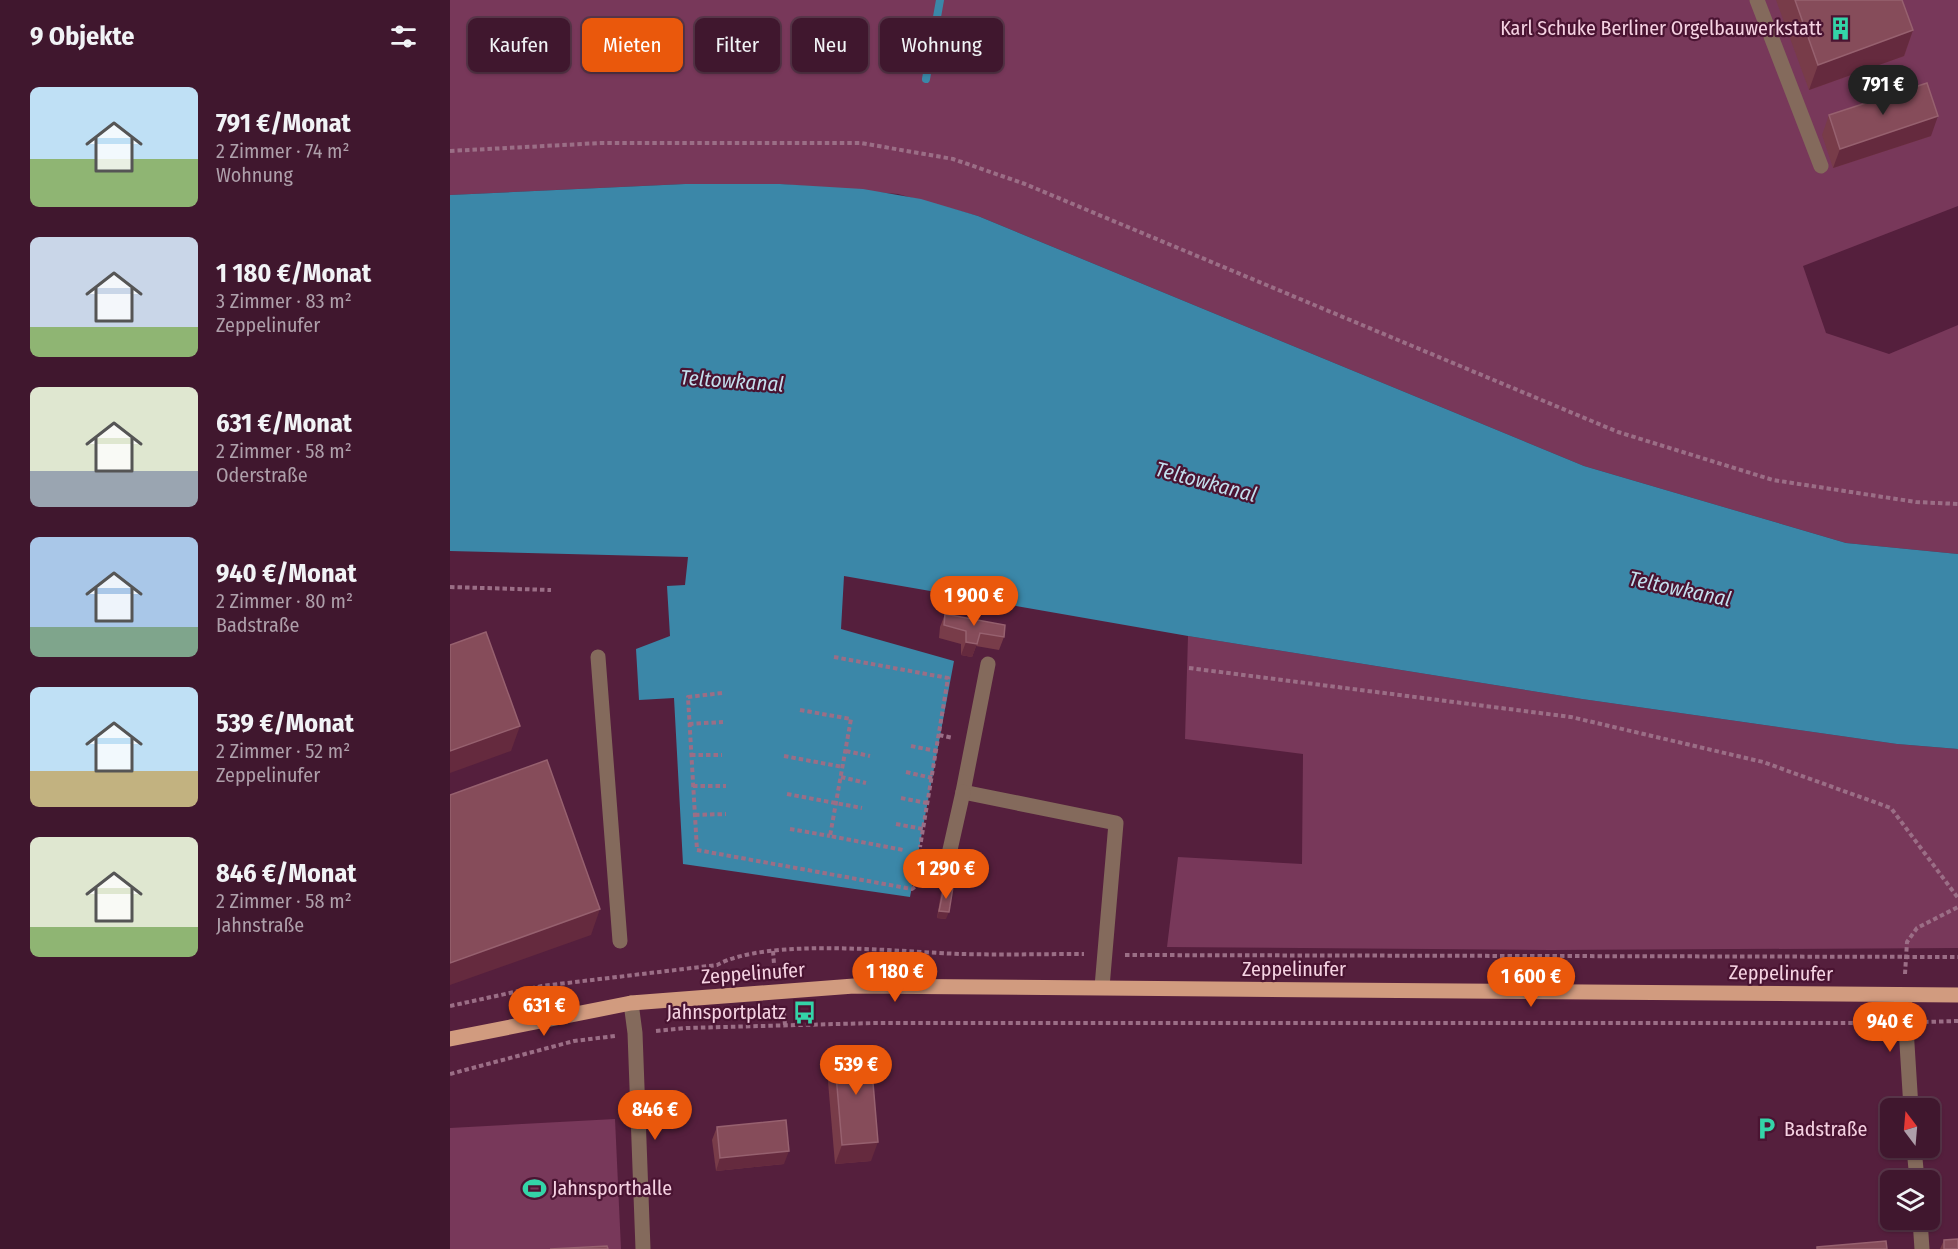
<!DOCTYPE html>
<html lang="de">
<head>
<meta charset="utf-8">
<style>
  :root { --surface:#40172e; --page:#4b243a; --text:#f1f3f6; --muted:#ae9faa; --line:#59364a; --accent:#ea580c }
  body { margin:0; font-family:"Fira Sans Condensed",sans-serif; background:var(--page); color:var(--text); height:100vh; display:flex; flex-direction:column; font-size:22px; white-space:nowrap }
  * { box-sizing:border-box; margin:0 }
  p { font-size:20px; color:var(--muted) }
  .icon { flex:none; width:33px; height:33px; fill:none; stroke:currentColor; stroke-width:2; stroke-linecap:round; stroke-linejoin:round }
  .map { position:relative; flex:1; overflow:hidden }
  .side { display:flex; flex-direction:column; background:var(--surface); width:450px }
  .side>* { flex:none }
  .banner { position:absolute; left:18px; top:18px; width:570px; height:54px; display:flex; gap:12px }
  .needle { width:39px; rotate:344deg }
  .tools { position:absolute; left:1430px; top:1098px; display:grid; gap:12px }
  .tools a { display:grid; place-items:center; width:60px; height:60px; border-radius:9px; background:var(--surface); box-shadow:0 2px 4px #0004,0 0 0 2px var(--line); font-size:30px }
  .price { position:absolute; translate:-50% -51px; padding:0 14px; border-radius:21px; background:var(--accent); color:#fff; font-size:20px; line-height:39px; filter:drop-shadow(0 2px 3px #0008) }
  .price::after { content:''; position:absolute; left:50%; top:36px; width:18px; height:14px; margin-left:-9px; background:inherit; clip-path:polygon(0 0,100% 0,50% 100%) }
  .price.active { background:#222; color:#fff }
  ul { padding:0; list-style:none }
  li { display:flex; align-items:center; gap:18px; height:150px; padding:0 30px }
  li span { display:grid; place-items:center; flex:none; width:168px; height:120px; border-radius:9px; color:#555 }
  li>.icon { margin-inline-start:auto }
  span .icon { width:72px; height:72px; fill:#fffc; stroke-width:1 }
  li b { font-size:26px }
  h2 { display:flex; justify-content:space-between; align-items:center; height:72px; padding:0 30px; font-size:26px }
  .chip { padding:0 21px; border-radius:9px; background:var(--surface); box-shadow:0 2px 4px #0004,0 0 0 2px var(--line); font-size:21px; line-height:54px }
  .chip.active { background:var(--accent); color:#fff }
  main { display:flex; flex:1; min-height:0 }
  .map>svg:first-child { display:block }
  .green { fill:#78385a }
  .water { fill:#3b87a8 }
  .lines { fill:none; stroke-linecap:round; stroke-linejoin:round }
  .stream { stroke:#3b87a8; stroke-width:8 }
  .path { stroke:#9b6e86; stroke-width:4; stroke-dasharray:4.5 3; stroke-linecap:butt }
  .minor { stroke:#846a5c; stroke-width:15 }
  .major { stroke:#d19b7f; stroke-width:15 }
  .wall { fill:#783c49 }
  .shaded-wall { fill:#652a3e }
  .building { fill:#864c5a; stroke:#97616f; stroke-width:1.5 }
  .labels { text-anchor:middle; dominant-baseline:central; stroke-width:4.5; stroke-linejoin:round; paint-order:stroke }
  .poi-label { font-size:20px; fill:#f5d2e2; stroke:#4a1432; text-anchor:end }
  .street-label { font-size:20px; fill:#f5d2e2; stroke:#4a1432 }
  .water-label { font-size:21px; font-style:italic; fill:#c3dfed; stroke:#4a1432 }
</style>
</head>
<body>
<main>
<section class="side">
<h2>9 Objekte<svg class="icon" aria-label="filters" viewBox="0 0 24 24"><path d="M4 7h16M4 17h16"/><circle cx="9" cy="7" r="2"/><circle cx="15" cy="17" r="2"/></svg></h2>
<ul>
<li><span style="background:linear-gradient(#bfe0f5 60%,#8fb573 0)"><svg class="icon" aria-label="home" viewBox="0 0 24 24"><path d="M3 11l9-7 9 7M6 9v11h12V9"/></svg></span><div><b>791 €/Monat</b><p>2 Zimmer · 74 m²</p><p>Wohnung</p></div></li>
<li><span style="background:linear-gradient(#c9d6e8 75%,#8fb573 0)"><svg class="icon" aria-label="home" viewBox="0 0 24 24"><path d="M3 11l9-7 9 7M6 9v11h12V9"/></svg></span><div><b>1 180 €/Monat</b><p>3 Zimmer · 83 m²</p><p>Zeppelinufer</p></div></li>
<li><span style="background:linear-gradient(#dfe7d0 70%,#9aa5b1 0)"><svg class="icon" aria-label="home" viewBox="0 0 24 24"><path d="M3 11l9-7 9 7M6 9v11h12V9"/></svg></span><div><b>631 €/Monat</b><p>2 Zimmer · 58 m²</p><p>Oderstraße</p></div></li>
<li><span style="background:linear-gradient(#a9c7e8 75%,#7fa58c 0)"><svg class="icon" aria-label="home" viewBox="0 0 24 24"><path d="M3 11l9-7 9 7M6 9v11h12V9"/></svg></span><div><b>940 €/Monat</b><p>2 Zimmer · 80 m²</p><p>Badstraße</p></div></li>
<li><span style="background:linear-gradient(#bfe0f5 70%,#c2b280 0)"><svg class="icon" aria-label="home" viewBox="0 0 24 24"><path d="M3 11l9-7 9 7M6 9v11h12V9"/></svg></span><div><b>539 €/Monat</b><p>2 Zimmer · 52 m²</p><p>Zeppelinufer</p></div></li>
<li><span style="background:linear-gradient(#dfe7d0 75%,#8fb573 0)"><svg class="icon" aria-label="home" viewBox="0 0 24 24"><path d="M3 11l9-7 9 7M6 9v11h12V9"/></svg></span><div><b>846 €/Monat</b><p>2 Zimmer · 58 m²</p><p>Jahnstraße</p></div></li>
</ul>
</section>
<div class="map">
<svg width="1508" height="1249" viewBox="0 0 1508 1249">
  <rect width="100%" height="100%" fill="#551f3d"/>
  <g class="green">
    <path d="M0 0H1508V206L1353 266 1376 333 1439 354 1508 325V554L1396 543 1134 466 528 216 448 194 330 184H235L0 195Z"/>
    <path d="M738 636 1132 699 1447 744 1508 749V948L1100 950 717 947 728 857 852 864 853 754 735 739Z"/>
    <path d="M165 1119 171 1249H0V1128Z"/>
  </g>
  <path class="water" d="M235 184H330L413 189 471 199 528 216 1134 466 1396 543 1508 554V749L1447 744 1132 699 738 636 394 576 391 629 504 661 460 897 233 864 224 698 189 700 186 649 220 636 217 586 235 585 238 557 0 551V195Z"/>
  <g class="lines">
    <path class="stream" d="M476 79 490 0"/>
    <g class="path">
      <path d="M0 151 151 143H411L503 159 575 184 1168 432 1323 480 1466 502 1508 504"/>
      <path d="M0 587 101 590"/>
      <path d="M384 657 498 678 470 847"/>
      <path d="M739 668 1121 717 1313 762 1441 808 1508 898"/>
      <path d="M272 693 238 697 247 850 462 889 467 885"/>
      <path d="M350 710 401 719 380 836 453 850"/>
      <path d="M239 724 273 722"/>
      <path d="M489 735 503 738"/>
      <path d="M461 746 486 751"/>
      <path d="M396 751 420 756"/>
      <path d="M241 755H272"/>
      <path d="M334 756 393 767"/>
      <path d="M456 772 482 778"/>
      <path d="M391 777 416 783"/>
      <path d="M243 786H276"/>
      <path d="M337 794 412 808"/>
      <path d="M451 798 477 803"/>
      <path d="M245 815 276 814"/>
      <path d="M446 824 473 829"/>
      <path d="M340 829 380 836"/>
      <path d="M323 951 324 964"/>
      <path d="M675 955 1508 957"/>
      <path d="M1455 974 1457 942 1467 928 1508 907"/>
      <path d="M0 1006 92 986 267 965C318 937 450 952 511 954 552 955 593 954 634 954"/>
      <path d="M334 1013 335 1025"/>
      <path d="M1474 1022 1508 1021"/>
      <path d="M206 1031 236 1028 425 1023H1437"/>
      <path d="M0 1074 124 1041 165 1036"/>
    </g>
    <g class="minor">
      <path d="M1307 0 1371 166"/>
      <path d="M148 657 170 941"/>
      <path d="M538 664 513 792 666 823 652 987"/>
      <path d="M468 865 495 872 513 792"/>
      <path d="M1454 996 1461 1108"/>
      <path d="M181 1003 185 1033 193 1249"/>
      <path d="M1464 1148 1467 1180"/>
      <path d="M1470 1220 1472 1249"/>
    </g>
    <path class="major" d="M0 1039 181 1003 404 986 1508 995"/>
  </g>
  <g class="wall">
    <path d="M1326 0H1452L1463 30 1454 56 1359 90Z"/>
    <path d="M1379 115 1481 136 1383 168 1372 135Z"/>
    <path d="M495 614 554 637 549 650 526 646 522 657 511 655V644L489 638 490 627Z"/>
    <path d="M494 887 496 919 487 918 491 893Z"/>
    <path d="M384 1051 421 1161 385 1164 377 1070Z"/>
    <path d="M267 1127 334 1164 266 1171 262 1140Z"/>
    <path d="M1494 1240 1508 1249H1490Z"/>
  </g>
  <g class="shaded-wall">
    <path d="M1463 30 1454 56 1359 90 1368 65Z"/>
    <path d="M1488 116 1481 136 1383 168 1390 149Z"/>
    <path d="M516 642 527 644 522 657 511 655Z"/>
    <path d="M70 726 61 751 0 773V751Z"/>
    <path d="M150 909 141 935 0 985V963Z"/>
    <path d="M489 911 499 912 496 919 487 918Z"/>
    <path d="M428 1142 421 1161 385 1164 392 1145Z"/>
    <path d="M339 1151 334 1164 266 1171 270 1158Z"/>
  </g>
  <g class="building">
    <path d="M1345 0H1452L1463 30 1368 65Z"/>
    <path d="M1477 83 1488 116 1390 149 1379 115Z"/>
    <path d="M495 614 555 625 554 637 530 633 527 644 516 642V631L494 625Z"/>
    <path d="M36 632 70 726 0 751V645Z"/>
    <path d="M97 760 150 909 0 963V795Z"/>
    <path d="M494 887H503L499 912 489 911Z"/>
    <path d="M420 1047 428 1142 392 1145 384 1051Z"/>
    <path d="M336 1120 339 1151 270 1158 267 1127Z"/>
    <path d="M1508 1239V1249H1494V1240Z"/>
    <path d="M1436 1241 1437 1249H1367V1247Z"/>
    <path d="M157 1246 158 1249H100Z"/>
  </g>
  <defs>
    <symbol id="building-bare" viewBox="-9 -9 18 18"><path d="M-4-6H4V6H1V3H-1V6H-4ZM-2.5-4.3h1.7v1.8h-1.7ZM.8-4.3h1.7v1.8H.8ZM-2.5-1h1.7V.8h-1.7ZM.8-1h1.7V.8H.8Z" fill="#34d4a8" stroke="#4a1432" stroke-width="2.5" paint-order="stroke"/></symbol>
    <symbol id="bus-bare" viewBox="-9 -9 18 18"><path d="M-5-6H5V4H4V6H2V4H-2V6H-4V4H-5ZM-3.5-4V0h7V-4ZM-3.5 1.2v1.5H-2V1.2ZM2 1.2v1.5H3.5V1.2Z" fill="#34d4a8" stroke="#4a1432" stroke-width="2.5" paint-order="stroke"/></symbol>
    <symbol id="parking-bare" viewBox="-9 -9 18 18"><path d="M-3.5-5.5H1a3.5 3.5 0 0 1 0 7H-1V5.5H-3.5ZM-1-3.4V-.6H.8a1.4 1.4 0 0 0 0-2.8Z" fill="#34d4a8" stroke="#4a1432" stroke-width="2.5" paint-order="stroke"/></symbol>
    <symbol id="stadium-bare" viewBox="-9 -9 18 18"><path d="M0-5a6.5 5 0 1 0 0 10a6.5 5 0 1 0 0-10ZM-3.5-1.8h7v3.6h-7Z" fill="#34d4a8" stroke="#4a1432" stroke-width="2.5" paint-order="stroke"/></symbol>
  </defs>
  <g fill-rule="evenodd">
    <use href="#building-bare" x="1374" y="12" width="33" height="33"/>
    <use href="#bus-bare" x="338" y="996" width="33" height="33"/>
    <use href="#parking-bare" x="1300" y="1112" width="33" height="33"/>
    <use href="#stadium-bare" x="68" y="1172" width="33" height="33"/>
  </g>
  <g class="labels">
    <g class="poi-label">
      <text x="1372" y="28">Karl Schuke Berliner Orgelbauwerkstatt</text>
      <text x="336" y="1012">Jahnsportplatz</text>
      <text x="1334" y="1129" text-anchor="start">Badstraße</text>
      <text x="102" y="1188" text-anchor="start">Jahnsporthalle</text>
    </g>
    <g class="street-label">
      <text x="844" y="969">Zeppelinufer</text>
      <text transform="translate(303 973) rotate(-4)">Zeppelinufer</text>
      <text transform="translate(1331 973) rotate(1)">Zeppelinufer</text>
    </g>
    <g class="water-label">
      <text transform="translate(282 381) rotate(4)">Teltowkanal</text>
      <text transform="translate(756 482) rotate(15)">Teltowkanal</text>
      <text transform="translate(1230 589) rotate(12)">Teltowkanal</text>
    </g>
  </g>
</svg>
<div class="tools">
<a><svg class="needle" viewBox="-14 -14 28 28"><path d="M0-13l5 13h-10z" fill="#e53935"/><path d="M0 13l5-13h-10z" fill="#ae9faa"/></svg></a>
<a><svg class="icon" aria-label="layers" viewBox="0 0 24 24"><path d="M12 4l9 5-9 5-9-5zM3 14l9 5 9-5"/></svg></a>
</div>
<b class="price active" style="left:1433px;top:116px">791 €</b>
<b class="price" style="left:524px;top:627px">1 900 €</b>
<b class="price" style="left:496px;top:900px">1 290 €</b>
<b class="price" style="left:445px;top:1003px">1 180 €</b>
<b class="price" style="left:1081px;top:1008px">1 600 €</b>
<b class="price" style="left:94px;top:1037px">631 €</b>
<b class="price" style="left:1440px;top:1053px">940 €</b>
<b class="price" style="left:406px;top:1096px">539 €</b>
<b class="price" style="left:205px;top:1141px">846 €</b>
<div class="banner">
<a class="chip">Kaufen</a>
<a class="chip active">Mieten</a>
<a class="chip">Filter</a>
<a class="chip">Neu</a>
<a class="chip">Wohnung</a>
</div>
</div>
</main>
</body>
</html>
